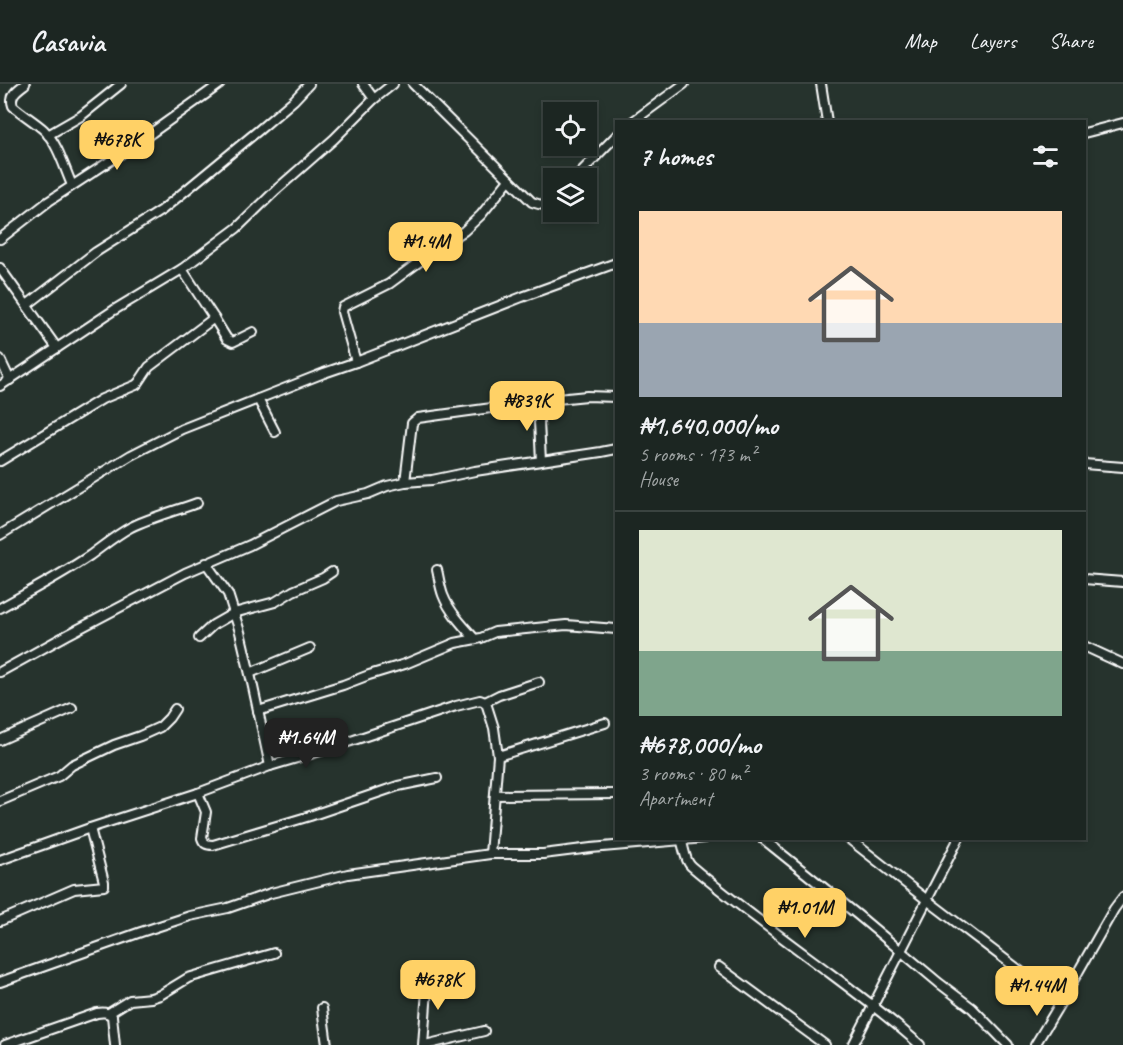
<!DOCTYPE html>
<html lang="en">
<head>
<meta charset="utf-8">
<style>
  :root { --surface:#1c2622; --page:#29322f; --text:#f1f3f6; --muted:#a0a5a5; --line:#3a4340; --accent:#ffd166 }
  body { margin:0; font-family:Caveat,sans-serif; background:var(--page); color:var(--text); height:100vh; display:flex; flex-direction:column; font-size:22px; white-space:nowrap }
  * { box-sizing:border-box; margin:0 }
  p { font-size:20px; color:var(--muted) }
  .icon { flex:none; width:33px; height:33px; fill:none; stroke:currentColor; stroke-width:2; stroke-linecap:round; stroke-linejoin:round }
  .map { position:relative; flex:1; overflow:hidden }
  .details { position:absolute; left:615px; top:36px; width:471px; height:720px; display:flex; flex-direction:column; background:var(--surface); border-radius:0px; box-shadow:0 3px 9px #0003,0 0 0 2px var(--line) }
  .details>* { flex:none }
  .buttons { position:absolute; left:543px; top:18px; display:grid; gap:12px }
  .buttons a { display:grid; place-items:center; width:54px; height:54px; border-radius:0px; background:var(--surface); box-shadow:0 3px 9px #0003,0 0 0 2px var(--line); font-size:30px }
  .price { position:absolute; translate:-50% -51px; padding:0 14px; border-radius:12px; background:var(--accent); color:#111; font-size:20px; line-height:39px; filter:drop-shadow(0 2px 3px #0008) }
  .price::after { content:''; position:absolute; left:50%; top:36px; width:18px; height:14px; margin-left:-9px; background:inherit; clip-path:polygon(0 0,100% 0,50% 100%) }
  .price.selected { background:#222; color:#fff }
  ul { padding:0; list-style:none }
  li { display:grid; align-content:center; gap:12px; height:318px; padding:0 24px }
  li+li { border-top:2px solid var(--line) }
  li span { display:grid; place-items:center; height:186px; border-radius:0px; color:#555 }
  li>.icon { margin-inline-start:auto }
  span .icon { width:108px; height:108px; fill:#fffc; stroke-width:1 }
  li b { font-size:26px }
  h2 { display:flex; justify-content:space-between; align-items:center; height:72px; padding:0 24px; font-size:26px }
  header { display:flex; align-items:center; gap:36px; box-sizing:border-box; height:84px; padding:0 30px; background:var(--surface); border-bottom:2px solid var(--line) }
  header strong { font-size:28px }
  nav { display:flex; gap:33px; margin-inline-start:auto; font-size:21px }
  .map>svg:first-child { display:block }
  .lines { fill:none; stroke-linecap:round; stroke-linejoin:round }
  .minor-casing { stroke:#fff; stroke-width:12 }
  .minor { stroke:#26332d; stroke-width:8 }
</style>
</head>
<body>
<header>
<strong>Casavia</strong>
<nav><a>Map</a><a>Layers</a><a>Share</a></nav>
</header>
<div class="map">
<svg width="1123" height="961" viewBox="0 0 1123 961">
  <rect width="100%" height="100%" fill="#26332d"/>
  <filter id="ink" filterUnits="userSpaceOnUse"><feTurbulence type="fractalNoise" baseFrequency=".0167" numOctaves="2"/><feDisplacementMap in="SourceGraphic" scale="12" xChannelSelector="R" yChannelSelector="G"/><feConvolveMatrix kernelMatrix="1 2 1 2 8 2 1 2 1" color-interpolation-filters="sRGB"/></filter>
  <g filter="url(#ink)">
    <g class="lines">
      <defs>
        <g id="minor">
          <path d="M25 0C17 6 9 11 13 22 23 31 34 37 44 46 58 60 64 83 72 101"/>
          <path d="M363 0 374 15"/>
          <path d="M413 0 532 118C540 121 547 123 554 117"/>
          <path d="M821 0 827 38"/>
          <path d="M632 38 684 0"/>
          <path d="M1084 49 1123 39"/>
          <path d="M48 51 81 32 121 0"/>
          <path d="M575 94 616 52"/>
          <path d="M0 155 49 117 136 60 220 0"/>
          <path d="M0 184 57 264"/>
          <path d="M27 221 96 168 162 126 259 46 294 16 309 0"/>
          <path d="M214 234 227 255 233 258 253 248"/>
          <path d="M0 275 10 296"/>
          <path d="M356 278 342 228 343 223 389 200 442 161 464 147 481 131 509 96"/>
          <path d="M0 302 114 226 182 185 237 144 276 106 334 55 374 15 393 0"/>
          <path d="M258 315 275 348"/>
          <path d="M538 318 541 377"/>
          <path d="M0 377 102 315 136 301 139 298 149 283 214 234 182 185"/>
          <path d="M1084 380 1123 383"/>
          <path d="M405 398 412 339 418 334 557 315 587 312 616 313"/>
          <path d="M0 451 131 371 182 345 324 289 356 278 522 213 616 179"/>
          <path d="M206 479 228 510 240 548 253 603 270 682"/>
          <path d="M437 486C439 494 440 503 443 511 449 527 463 542 475 555"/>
          <path d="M1084 495 1123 498"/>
          <path d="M0 524C30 507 61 491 89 472 103 462 116 451 131 443 152 433 175 427 197 419"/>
          <path d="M199 554 213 541 234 529 275 518 293 507 323 494 332 488"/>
          <path d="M1084 562 1123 580"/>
          <path d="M0 588 67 551 185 489 250 461 336 417 368 410 387 402 405 398 432 396 475 387 601 368 616 365"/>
          <path d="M250 589 310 564"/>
          <path d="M485 618 499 611 539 598"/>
          <path d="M258 627 343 601 369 591 405 580 455 559 481 554 495 548 566 541 616 545"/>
          <path d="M0 656 72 624"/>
          <path d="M498 672 605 639"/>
          <path d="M198 709 206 728 202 754C204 760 207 761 213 761L310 732 398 702 437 694"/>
          <path d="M495 711 616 710"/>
          <path d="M0 717 59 692 72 681 114 661 140 652 160 643 169 634 175 625"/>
          <path d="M762 754 859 832 939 899 972 924 1008 961"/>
          <path d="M848 754 927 816 853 961"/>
          <path d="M959 754 927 816 1061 918 1114 825 1123 813"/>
          <path d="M681 756C685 765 684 775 691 782 731 816 773 847 815 878 851 905 887 931 920 961"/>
          <path d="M0 776 90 744 198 709 270 682 324 666 456 622 480 616 485 618 487 622 494 644 498 672 490 770"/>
          <path d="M0 837 74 805 104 802V798L90 744"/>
          <path d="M719 883 825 961"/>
          <path d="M0 898 141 848 190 832 228 824 271 809 348 790 490 770H543L591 764 705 754"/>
          <path d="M322 924 327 961"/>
          <path d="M109 929 130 916 151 914 160 911 188 894 274 869"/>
          <path d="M5 961 97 929C103 928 107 928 112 932L115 961"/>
          <path d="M423 961 428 892"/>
          <path d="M425 961 484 947"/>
          <path d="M1035 961 1061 918"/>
        </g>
      </defs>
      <use href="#minor" class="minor-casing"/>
      <use href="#minor" class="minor"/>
    </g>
  </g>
</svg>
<div class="buttons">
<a><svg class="icon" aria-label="locate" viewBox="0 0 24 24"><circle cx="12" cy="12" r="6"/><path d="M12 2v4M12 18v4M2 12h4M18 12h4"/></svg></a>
<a><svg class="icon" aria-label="layers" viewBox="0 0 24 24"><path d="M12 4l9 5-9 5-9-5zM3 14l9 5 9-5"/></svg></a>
</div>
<b class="price" style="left:117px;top:87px">₦678K</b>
<b class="price" style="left:426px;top:189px">₦1.4M</b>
<b class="price" style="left:527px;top:348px">₦839K</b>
<b class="price selected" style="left:306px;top:685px">₦1.64M</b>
<b class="price" style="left:805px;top:855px">₦1.01M</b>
<b class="price" style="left:438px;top:927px">₦678K</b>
<b class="price" style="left:1037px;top:933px">₦1.44M</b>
<section class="details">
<h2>7 homes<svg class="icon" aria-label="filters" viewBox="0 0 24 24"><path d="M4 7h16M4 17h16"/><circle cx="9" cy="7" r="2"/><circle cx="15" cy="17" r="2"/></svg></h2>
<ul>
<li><span style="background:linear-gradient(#ffd9b3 60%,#9aa5b1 0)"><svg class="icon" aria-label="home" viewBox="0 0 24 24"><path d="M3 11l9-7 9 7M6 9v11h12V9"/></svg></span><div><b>₦1,640,000/mo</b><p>5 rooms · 173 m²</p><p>House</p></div></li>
<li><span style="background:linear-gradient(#dfe7d0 65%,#7fa58c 0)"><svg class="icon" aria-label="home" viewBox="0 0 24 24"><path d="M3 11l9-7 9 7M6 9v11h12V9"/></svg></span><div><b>₦678,000/mo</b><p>3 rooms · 80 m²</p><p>Apartment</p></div></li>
</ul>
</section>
</div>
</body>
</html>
